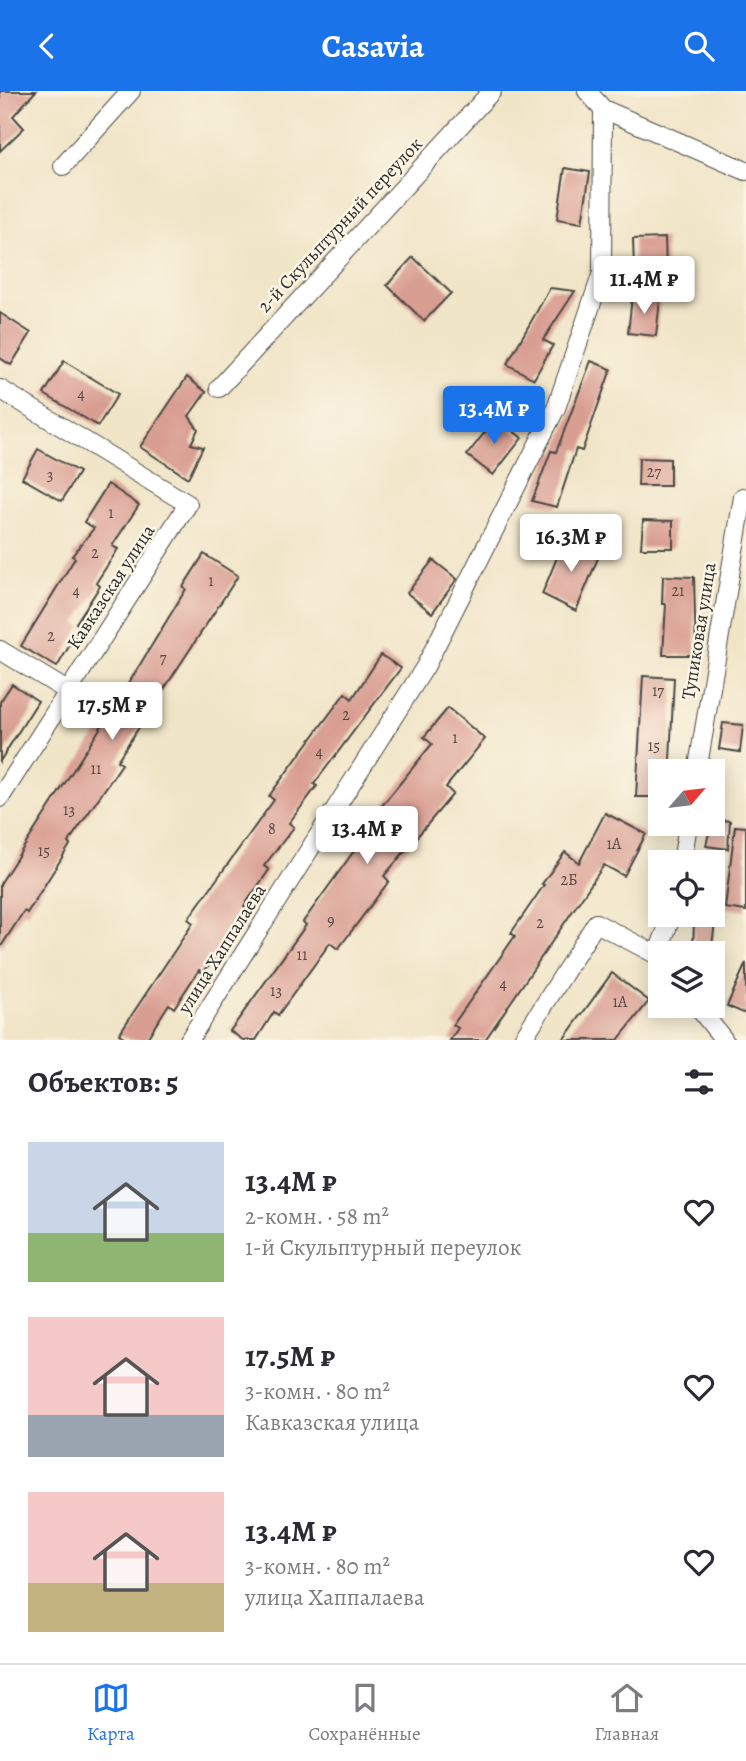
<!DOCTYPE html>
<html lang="ru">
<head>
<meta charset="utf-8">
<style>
  :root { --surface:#fff; --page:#f2f2f3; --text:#2b2b33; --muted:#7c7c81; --line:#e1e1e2; --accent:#1a73e8 }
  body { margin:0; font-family:Alegreya,serif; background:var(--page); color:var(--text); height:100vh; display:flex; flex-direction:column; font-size:26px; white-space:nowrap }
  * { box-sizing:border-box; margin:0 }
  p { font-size:23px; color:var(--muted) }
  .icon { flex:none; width:38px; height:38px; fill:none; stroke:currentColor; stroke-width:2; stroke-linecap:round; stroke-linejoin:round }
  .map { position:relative; height:949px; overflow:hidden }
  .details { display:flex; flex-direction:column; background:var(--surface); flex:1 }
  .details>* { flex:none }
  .needle { width:46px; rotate:62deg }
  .buttons { position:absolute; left:648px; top:668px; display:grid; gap:14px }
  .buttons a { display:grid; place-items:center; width:77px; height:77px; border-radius:0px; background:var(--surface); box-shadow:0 4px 18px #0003; font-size:35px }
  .price { position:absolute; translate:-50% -60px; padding:0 16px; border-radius:7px; background:#fff; color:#222; font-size:23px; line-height:46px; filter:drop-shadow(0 2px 4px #0008) }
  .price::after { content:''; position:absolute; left:50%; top:42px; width:21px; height:16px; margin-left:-10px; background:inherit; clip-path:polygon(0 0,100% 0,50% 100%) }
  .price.active { background:var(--accent); color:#fff }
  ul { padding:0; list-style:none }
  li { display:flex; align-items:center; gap:21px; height:175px; padding:0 28px }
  li span { display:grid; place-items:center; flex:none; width:196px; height:140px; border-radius:0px; color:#555 }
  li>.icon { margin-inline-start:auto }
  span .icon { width:84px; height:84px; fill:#fffc; stroke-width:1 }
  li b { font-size:30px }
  h2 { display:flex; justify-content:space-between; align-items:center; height:84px; padding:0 28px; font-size:30px }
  header { display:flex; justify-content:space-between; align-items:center; height:91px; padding:0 28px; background:var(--accent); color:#fff; font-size:32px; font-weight:700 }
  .menu { display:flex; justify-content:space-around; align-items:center; height:98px; border-top:2px solid var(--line); background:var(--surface); font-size:19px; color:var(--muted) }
  .menu a { display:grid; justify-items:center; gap:4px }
  .menu .active { color:var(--accent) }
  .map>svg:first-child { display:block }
  .building { fill:#d99e92 }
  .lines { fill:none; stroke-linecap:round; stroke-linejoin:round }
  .minor-casing { stroke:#494743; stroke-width:20 }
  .minor { stroke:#fff; stroke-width:18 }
  .labels { text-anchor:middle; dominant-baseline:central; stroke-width:5; stroke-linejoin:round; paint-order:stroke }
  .number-label { font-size:16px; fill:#564845 }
  .street-label { font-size:19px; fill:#2b2b2b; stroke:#fcf5e5 }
</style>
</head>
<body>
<header><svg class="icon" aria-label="back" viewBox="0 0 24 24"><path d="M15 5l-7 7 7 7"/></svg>Casavia<svg class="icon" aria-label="search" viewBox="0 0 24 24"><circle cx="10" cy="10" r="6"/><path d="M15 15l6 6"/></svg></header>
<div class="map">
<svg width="746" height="949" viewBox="0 0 746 949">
  <rect width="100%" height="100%" fill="#fcf5e5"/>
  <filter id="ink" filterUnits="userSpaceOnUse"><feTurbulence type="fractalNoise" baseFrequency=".0143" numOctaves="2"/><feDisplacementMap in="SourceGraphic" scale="14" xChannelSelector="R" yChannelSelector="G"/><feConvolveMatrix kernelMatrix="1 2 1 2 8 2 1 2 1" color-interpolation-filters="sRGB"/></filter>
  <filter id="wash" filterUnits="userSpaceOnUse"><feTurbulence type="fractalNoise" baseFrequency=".00686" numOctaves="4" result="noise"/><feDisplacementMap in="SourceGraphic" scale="28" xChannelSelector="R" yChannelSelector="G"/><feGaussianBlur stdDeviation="1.57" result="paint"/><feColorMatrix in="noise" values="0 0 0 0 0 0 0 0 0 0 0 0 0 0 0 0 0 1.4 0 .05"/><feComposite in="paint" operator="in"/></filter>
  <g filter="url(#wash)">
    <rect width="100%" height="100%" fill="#f1e5c8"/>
    <g id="blocks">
      <g class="building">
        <path d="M0 0H36L13 25 24 37 0 60Z"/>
        <path d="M565 77 590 81 582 132 557 128Z"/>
        <path d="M665 147 666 177 634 178 633 148Z"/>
        <path d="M413 166 451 202 424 230 387 194Z"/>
        <path d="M550 197 575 200 543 249 553 254 534 288 507 273Z"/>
        <path d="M632 206 660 209 656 245 628 242Z"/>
        <path d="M0 222 31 242 11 274 0 267Z"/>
        <path d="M64 270 118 303 98 335 44 303Z"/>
        <path d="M591 270 611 278 582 360 576 358 557 416 532 410 551 360 556 361Z"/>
        <path d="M187 286 206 301 189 325 198 338 191 353 203 356 188 387 140 356Z"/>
        <path d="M496 327 522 347 493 384 467 364Z"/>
        <path d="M38 358 79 381 62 410 22 387Z"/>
        <path d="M639 367 670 368V395H638Z"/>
        <path d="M108 393 139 414 112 455 118 458 96 492 100 495 76 532 81 535 57 576 21 555 75 467 72 465 94 437 84 431Z"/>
        <path d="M643 429 673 430V457H641Z"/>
        <path d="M565 447 601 460 576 520 542 503Z"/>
        <path d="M204 463 238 485 117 670 122 673 68 752 70 754 27 822 24 820 0 857V793L119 608 186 498 183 496Z"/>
        <path d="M433 469 457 488 432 522 407 502Z"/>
        <path d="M663 485 694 486 696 564H663L666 513H662Z"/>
        <path d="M381 564 401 577 314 693 317 695 289 732 294 736 264 775 269 779 244 815 249 819 203 882 199 879 174 917 169 913 146 949H129L119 943 193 832 188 828 274 709 269 705 345 602 352 608Z"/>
        <path d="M643 585 674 587 670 669 668 681H660V706H636Z"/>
        <path d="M12 593 38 610 0 670V611Z"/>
        <path d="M448 617 485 648 446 696 453 703 384 785 389 790 338 858 330 852 278 924 274 921 256 949H243L230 940 306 834 303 831 359 753 354 749 432 653 424 646Z"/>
        <path d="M723 632 743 634 740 661 719 658Z"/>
        <path d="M605 722 646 743 624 785 604 774 485 949H450L458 937 453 934 515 845 511 842 544 794 542 793 565 761 579 772Z"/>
        <path d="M712 728 730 730 728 758 706 755Z"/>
        <path d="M735 735 746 736V820L725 817Z"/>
        <path d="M694 828 715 831 711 863H693Z"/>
        <path d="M746 872V923L727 915Z"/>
        <path d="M612 882 649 910 618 949H563Z"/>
      </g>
    </g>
  </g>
  <g filter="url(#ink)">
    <use href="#blocks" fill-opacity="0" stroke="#494743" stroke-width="2"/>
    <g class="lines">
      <defs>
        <g id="minor">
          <path d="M587 0 603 18 746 80"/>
          <path d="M63 75 131 0"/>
          <path d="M219 297 492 0"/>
          <path d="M0 298 188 413 0 707"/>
          <path d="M0 559 69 601"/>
          <path d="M697 681 743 406"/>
          <path d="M682 772 688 733"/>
          <path d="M660 868 657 864 672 824"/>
          <path d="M697 915 724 949"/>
          <path d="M189 949 425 576 556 317 602 182 603 18"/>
          <path d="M522 949 596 832 657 864"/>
        </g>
      </defs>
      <use href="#minor" class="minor-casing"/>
      <use href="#minor" class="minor"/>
    </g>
  </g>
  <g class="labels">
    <g class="number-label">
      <text x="81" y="303">4</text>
      <text x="654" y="381">27</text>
      <text x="50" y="384">3</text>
      <text x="111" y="422">1</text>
      <text x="95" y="462">2</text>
      <text x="211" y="490">1</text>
      <text x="76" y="500">4</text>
      <text x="678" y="500">21</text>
      <text x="51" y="545">2</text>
      <text x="163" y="567">7</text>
      <text x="658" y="600">17</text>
      <text x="346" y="624">2</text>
      <text x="455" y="647">1</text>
      <text x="654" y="655">15</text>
      <text x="319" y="661">4</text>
      <text x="96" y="678">11</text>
      <text x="69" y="719">13</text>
      <text x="272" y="738">8</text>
      <text x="614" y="753">1А</text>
      <text x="44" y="760">15</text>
      <text x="569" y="789">2Б</text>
      <text x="331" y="830">9</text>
      <text x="540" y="832">2</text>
      <text x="302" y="864">11</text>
      <text x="503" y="893">4</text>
      <text x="276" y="900">13</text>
      <text x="620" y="911">1А</text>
    </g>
    <g class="street-label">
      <text transform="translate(340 134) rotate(-47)">2-й Скульптурный переулок</text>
      <text transform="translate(111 496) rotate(-57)">Кавказская улица</text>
      <text transform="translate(699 540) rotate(-81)">Тупиковая улица</text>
      <text transform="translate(222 858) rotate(-58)">улица Хаппалаева</text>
    </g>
  </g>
</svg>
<div class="buttons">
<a><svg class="needle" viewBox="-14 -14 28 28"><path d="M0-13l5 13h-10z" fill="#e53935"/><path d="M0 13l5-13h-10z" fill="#7c7c81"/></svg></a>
<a><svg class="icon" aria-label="locate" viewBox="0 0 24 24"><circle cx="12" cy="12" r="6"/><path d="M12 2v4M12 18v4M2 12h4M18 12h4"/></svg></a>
<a><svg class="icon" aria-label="layers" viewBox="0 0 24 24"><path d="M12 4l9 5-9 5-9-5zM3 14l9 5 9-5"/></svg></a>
</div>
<b class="price" style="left:644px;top:225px">11.4M ₽</b>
<b class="price active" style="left:494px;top:355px">13.4M ₽</b>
<b class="price" style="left:571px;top:483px">16.3M ₽</b>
<b class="price" style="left:112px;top:651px">17.5M ₽</b>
<b class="price" style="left:367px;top:775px">13.4M ₽</b>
</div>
<section class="details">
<h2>Объектов: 5<svg class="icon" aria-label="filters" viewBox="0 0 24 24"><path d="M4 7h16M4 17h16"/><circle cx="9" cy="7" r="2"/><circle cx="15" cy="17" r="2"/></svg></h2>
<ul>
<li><span style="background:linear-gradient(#c9d6e8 65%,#8fb573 0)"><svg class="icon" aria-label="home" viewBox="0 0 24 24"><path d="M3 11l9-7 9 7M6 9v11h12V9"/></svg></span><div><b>13.4M ₽</b><p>2-комн. · 58 m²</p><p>1-й Скульптурный переулок</p></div><svg class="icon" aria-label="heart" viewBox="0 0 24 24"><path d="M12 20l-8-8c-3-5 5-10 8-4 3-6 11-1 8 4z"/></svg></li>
<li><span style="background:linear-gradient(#f6c9c9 70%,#9aa5b1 0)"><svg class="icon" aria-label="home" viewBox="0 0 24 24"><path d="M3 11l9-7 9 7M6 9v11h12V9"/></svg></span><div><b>17.5M ₽</b><p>3-комн. · 80 m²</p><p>Кавказская улица</p></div><svg class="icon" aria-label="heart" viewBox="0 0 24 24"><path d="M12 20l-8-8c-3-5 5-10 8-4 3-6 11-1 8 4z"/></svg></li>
<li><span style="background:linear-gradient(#f6c9c9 65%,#c2b280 0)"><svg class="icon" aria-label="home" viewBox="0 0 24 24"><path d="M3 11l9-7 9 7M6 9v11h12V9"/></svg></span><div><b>13.4M ₽</b><p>3-комн. · 80 m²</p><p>улица Хаппалаева</p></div><svg class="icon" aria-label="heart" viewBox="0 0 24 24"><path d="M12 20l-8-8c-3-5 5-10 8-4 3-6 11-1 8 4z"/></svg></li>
</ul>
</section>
<nav class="menu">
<a class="active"><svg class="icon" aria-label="map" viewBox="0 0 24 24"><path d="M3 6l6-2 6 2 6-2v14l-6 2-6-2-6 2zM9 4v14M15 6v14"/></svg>Карта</a>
<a><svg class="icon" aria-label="saved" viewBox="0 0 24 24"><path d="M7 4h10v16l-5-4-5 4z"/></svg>Сохранённые</a>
<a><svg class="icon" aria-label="home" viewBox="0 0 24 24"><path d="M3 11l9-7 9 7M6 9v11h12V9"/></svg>Главная</a>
</nav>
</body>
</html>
